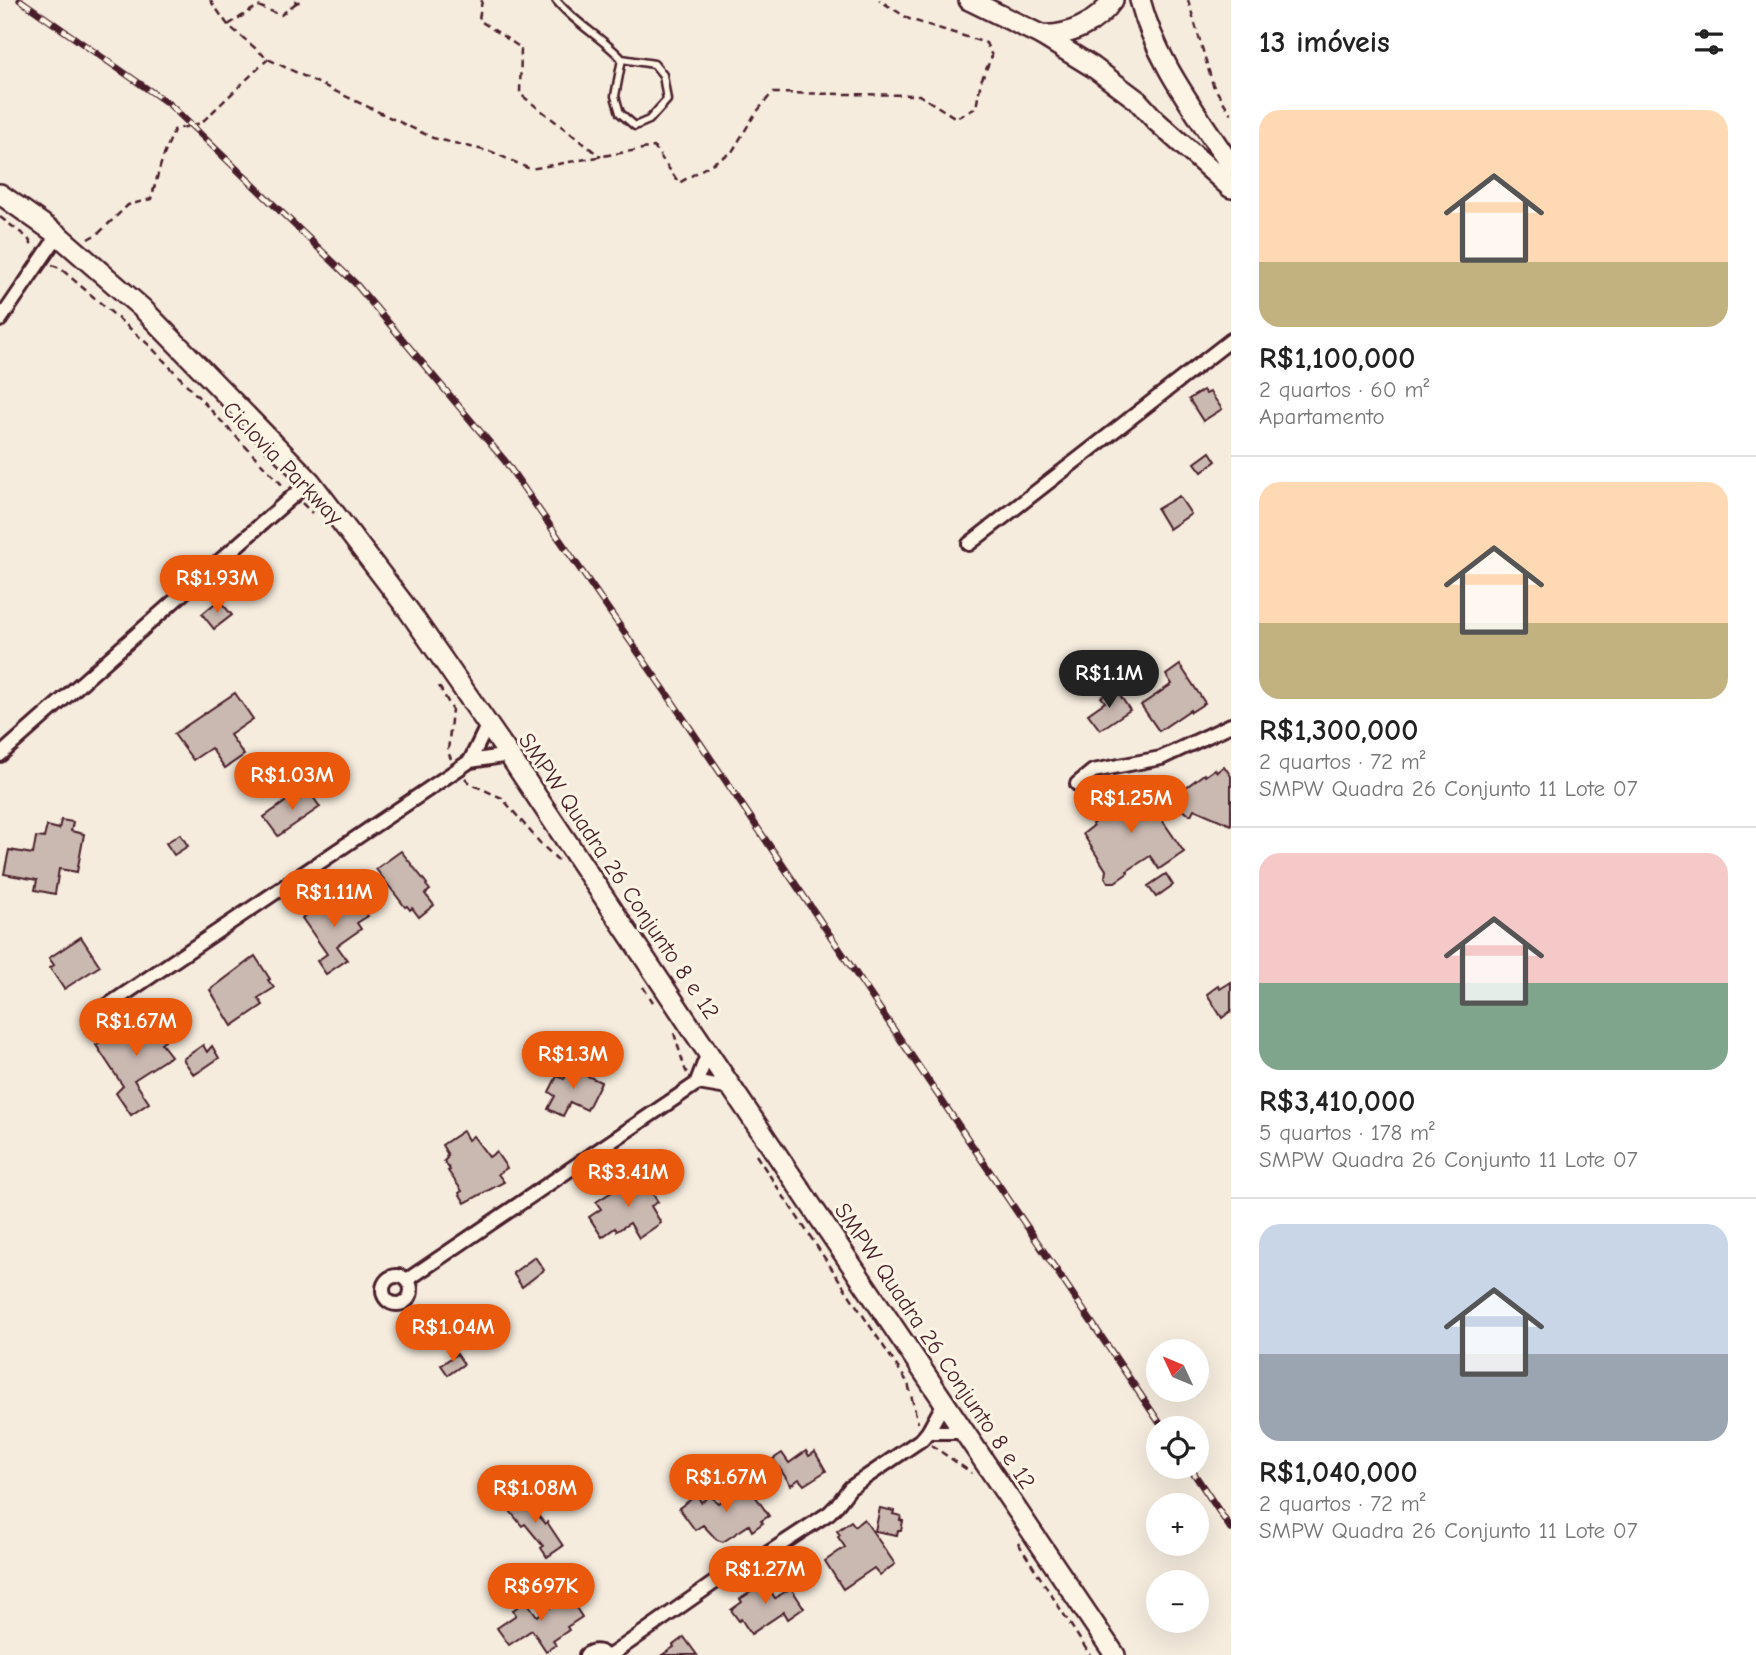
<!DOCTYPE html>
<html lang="pt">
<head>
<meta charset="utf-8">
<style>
  :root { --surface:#fff; --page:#f2f2f2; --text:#222; --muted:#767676; --line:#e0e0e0; --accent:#ea580c }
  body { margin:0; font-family:"Comic Neue",sans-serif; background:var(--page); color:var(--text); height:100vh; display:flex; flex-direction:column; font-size:26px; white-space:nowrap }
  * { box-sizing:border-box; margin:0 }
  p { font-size:23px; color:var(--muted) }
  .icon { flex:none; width:38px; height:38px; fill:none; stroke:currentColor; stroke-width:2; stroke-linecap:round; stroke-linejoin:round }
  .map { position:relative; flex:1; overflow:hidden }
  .panel { display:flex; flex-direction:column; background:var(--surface); width:525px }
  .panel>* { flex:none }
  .needle { width:46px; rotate:314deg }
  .fabs { position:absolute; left:1146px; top:1339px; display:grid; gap:14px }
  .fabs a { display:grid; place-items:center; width:63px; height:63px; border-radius:50%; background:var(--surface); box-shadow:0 7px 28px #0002; font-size:35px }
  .price { position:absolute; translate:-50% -60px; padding:0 16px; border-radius:24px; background:var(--accent); color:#fff; font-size:23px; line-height:46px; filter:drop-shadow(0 2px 4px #0008) }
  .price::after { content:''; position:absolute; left:50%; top:42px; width:21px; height:16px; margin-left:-10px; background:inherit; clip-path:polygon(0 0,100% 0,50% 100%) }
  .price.active { background:#222; color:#fff }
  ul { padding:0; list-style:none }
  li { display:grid; align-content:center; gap:14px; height:371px; padding:0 28px }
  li+li { border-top:2px solid var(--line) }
  li span { display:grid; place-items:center; height:217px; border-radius:21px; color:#555 }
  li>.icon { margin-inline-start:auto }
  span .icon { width:126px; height:126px; fill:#fffc; stroke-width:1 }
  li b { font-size:30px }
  h2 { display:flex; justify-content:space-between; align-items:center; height:84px; padding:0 28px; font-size:30px }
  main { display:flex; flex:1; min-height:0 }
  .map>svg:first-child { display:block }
  .building { fill:#cab9b1; stroke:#4a1f2b; stroke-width:2 }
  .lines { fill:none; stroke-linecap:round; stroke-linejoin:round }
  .lane-casing { stroke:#4a1f2b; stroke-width:11 }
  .street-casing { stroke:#4a1f2b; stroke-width:18 }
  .secondary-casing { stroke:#4a1f2b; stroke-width:24 }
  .path { stroke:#4a1f2b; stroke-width:2.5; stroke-dasharray:7 5; stroke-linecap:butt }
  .lane { stroke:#fcf5e5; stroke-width:6 }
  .street { stroke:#fcf5e5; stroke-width:12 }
  .secondary { stroke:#fcf5e5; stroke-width:19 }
  .rail-casing { stroke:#4a1f2b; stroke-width:7 }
  .rail { stroke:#fcf5e5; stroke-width:4.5; stroke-dasharray:13; stroke-linecap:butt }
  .labels { text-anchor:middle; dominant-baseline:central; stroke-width:6; stroke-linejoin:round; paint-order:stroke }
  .street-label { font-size:23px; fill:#4a1f2b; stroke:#fcf5e5 }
</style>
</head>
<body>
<main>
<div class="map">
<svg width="1231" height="1655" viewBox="0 0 1231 1655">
  <rect width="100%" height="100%" fill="#f5ecde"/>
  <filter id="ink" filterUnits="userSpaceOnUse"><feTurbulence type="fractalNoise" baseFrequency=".0143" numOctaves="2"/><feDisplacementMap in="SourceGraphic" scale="14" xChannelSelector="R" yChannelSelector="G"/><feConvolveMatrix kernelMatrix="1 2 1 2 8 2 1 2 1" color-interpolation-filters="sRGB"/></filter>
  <g filter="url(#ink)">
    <g class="building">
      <path d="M1203 390 1206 394 1210 392 1222 409 1203 421 1189 399Z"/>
      <path d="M1210 452 1216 461 1202 472 1195 463Z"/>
      <path d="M1179 496 1191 514 1169 529 1157 509Z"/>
      <path d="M219 600 232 615 214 629 202 614Z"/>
      <path d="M1180 665 1205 703 1191 712 1190 710 1159 731 1141 705 1172 684 1166 675Z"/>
      <path d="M1115 688 1130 710 1100 730 1088 714 1105 702 1101 697Z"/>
      <path d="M235 693 253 719 230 735 244 755 225 768 211 748 193 760 174 734Z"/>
      <path d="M1224 766 1231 776V825L1194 809 1191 815 1175 807 1185 788 1204 774 1205 776 1215 769 1217 772Z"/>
      <path d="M1136 782 1184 852 1159 869 1150 856 1127 871 1128 873 1115 882H1108L1105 877 1106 870 1083 834 1093 826 1092 824 1105 815 1100 807Z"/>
      <path d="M306 787 320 807 278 836 264 817Z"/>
      <path d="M61 820 73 822 71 831 84 834 77 872 59 869 55 894 35 890 37 880 4 874 9 850 33 854 36 837 44 838 47 826 59 829Z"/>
      <path d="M180 834 188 846 174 855 166 843Z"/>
      <path d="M401 851 427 884 426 885 430 890 425 894 434 905 419 917 412 908 410 910 407 906 405 907 376 869Z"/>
      <path d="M1166 874 1173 885 1156 897 1148 886Z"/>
      <path d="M337 894 349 911 359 904 368 916 357 923 361 929 337 946 347 960 326 974 317 961 327 954 302 918Z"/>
      <path d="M81 937 100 966 64 989 50 968 54 965 49 958Z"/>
      <path d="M255 956 270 979 268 980 274 988 258 998 263 1005 232 1026 210 990Z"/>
      <path d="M1231 982V1011L1222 1018 1207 994 1218 986 1220 989Z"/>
      <path d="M156 1014 171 1036 161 1043 171 1056 134 1080 149 1103 131 1115 116 1093 123 1086 96 1045 112 1034 116 1040Z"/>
      <path d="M203 1045 207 1052 212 1046 219 1058 194 1075 183 1059Z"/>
      <path d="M570 1068 601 1082 587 1110 570 1102 563 1116 548 1109 555 1096 549 1092 557 1076 564 1079Z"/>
      <path d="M463 1131 468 1140 473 1136 489 1157 496 1152 507 1168 498 1174 504 1182 465 1203 459 1193 462 1191 448 1171 450 1170 444 1161 447 1158 446 1156 448 1155 442 1145Z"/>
      <path d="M642 1173 650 1185 648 1187 658 1202 651 1206 661 1223 639 1238 630 1223 617 1231 615 1228 602 1237 589 1217 601 1209 596 1202Z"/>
      <path d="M535 1257 544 1270 522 1287 513 1273Z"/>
      <path d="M457 1354 464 1364 448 1375 441 1365Z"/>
      <path d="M806 1451 809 1456 815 1452 826 1471 804 1485 799 1479 791 1485 773 1459 782 1453 789 1463Z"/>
      <path d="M747 1484 769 1516 761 1521 763 1523 752 1531 749 1525 723 1542 717 1540 703 1525 695 1530 679 1508 697 1495 701 1502 710 1496 718 1503Z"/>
      <path d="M520 1494 545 1524 547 1522 563 1546 547 1557 541 1548 543 1546 525 1524 522 1526 506 1506Z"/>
      <path d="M880 1508 894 1511 893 1514 901 1516 900 1520 903 1521 901 1531H898L897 1535 875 1531Z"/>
      <path d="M864 1519 895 1564 880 1575 874 1568 843 1589 825 1561 845 1547 838 1537 840 1535 837 1531 851 1521 855 1526Z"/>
      <path d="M763 1578 775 1598 791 1588 804 1608 788 1619 784 1612 751 1634 741 1619 739 1621 731 1610 742 1602 740 1599 754 1590 751 1586Z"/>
      <path d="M569 1597 582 1617 567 1627 569 1630 553 1641 556 1645 546 1651 532 1630 509 1645 497 1628 516 1615 513 1610 526 1601 537 1616 558 1602 559 1604Z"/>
      <path d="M684 1637 697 1655H662L674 1647 673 1645Z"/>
    </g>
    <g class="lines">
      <defs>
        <path id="lane" d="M556 0C574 23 602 37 622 59L615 96 620 113 635 126 649 120 667 100 663 75 654 64 622 59"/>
        <g id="street">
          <path d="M0 320 58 235"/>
          <path d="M969 544 1231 340"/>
          <path d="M0 755 310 481"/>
          <path d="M470 761 488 724"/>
          <path d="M1077 784 1093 771 1161 758 1231 725"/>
          <path d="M101 1010 470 761 509 755"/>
          <path d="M698 1083 733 1089"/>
          <circle cx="397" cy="1290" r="14"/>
          <path d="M407 1280 696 1084 708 1053"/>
          <path d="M928 1432H963"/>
          <path d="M586 1655C592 1650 599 1650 605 1655"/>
          <path d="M611 1655 738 1566 765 1555 829 1513 837 1505 850 1488 922 1439 928 1432 944 1403"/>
        </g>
        <g id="secondary">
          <path d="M969 0 1041 35 1093 67 1137 100 1156 121 1231 188"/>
          <path d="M1140 0C1156 62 1197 113 1231 166"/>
          <path d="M1041 35C1069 37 1097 23 1113 0"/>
          <path d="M0 194 58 235 143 309 310 481 409 611 509 755 694 1032 1115 1655"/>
        </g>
      </defs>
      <use href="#lane" class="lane-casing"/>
      <use href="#street" class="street-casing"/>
      <use href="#secondary" class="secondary-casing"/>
      <g class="path">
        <path d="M210 0 228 25 268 59 433 138 492 152 530 169 654 147 679 183 732 152 755 114 772 93 919 95 956 118 976 108 981 81 992 56 986 43 909 19 879 0"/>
        <path d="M295 0 296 3 303 0"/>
        <path d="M482 0 479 20 521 48 520 94 601 157"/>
        <path d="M1188 0 1213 85 1231 114"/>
        <path d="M228 25 258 6 281 15 296 3"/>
        <path d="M0 217 28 238 33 248"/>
        <path d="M88 239 100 232 128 205 151 199 162 160 174 130 201 123 268 59"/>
        <path d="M52 265 60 268 149 345 284 487"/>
        <path d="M302 503 312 513"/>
        <path d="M439 686 452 709 448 752 451 759"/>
        <path d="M465 778 471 784 502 798 541 844 558 860"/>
        <path d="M643 987 653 1002"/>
        <path d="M674 1033 685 1069 687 1073"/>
        <path d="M756 1155 908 1383 918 1423"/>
        <path d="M931 1445 972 1473"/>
        <path d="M1018 1543 1090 1655"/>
      </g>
      <use href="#lane" class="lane"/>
      <use href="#street" class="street"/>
      <use href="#secondary" class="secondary"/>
      <defs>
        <g id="rail">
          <path d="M20 0 169 104 355 283 505 461 665 691 1163 1428"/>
          <path d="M1189 1466 1231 1529"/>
        </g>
      </defs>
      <use href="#rail" class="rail-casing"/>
      <use href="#rail" class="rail"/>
    </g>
  </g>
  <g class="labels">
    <g class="street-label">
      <text transform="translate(283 463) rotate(46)">Ciclovia Parkway</text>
      <text transform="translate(619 876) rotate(56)">SMPW Quadra 26 Conjunto 8 e 12</text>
      <text transform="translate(935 1346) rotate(56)">SMPW Quadra 26 Conjunto 8 e 12</text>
    </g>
  </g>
</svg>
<div class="fabs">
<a><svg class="needle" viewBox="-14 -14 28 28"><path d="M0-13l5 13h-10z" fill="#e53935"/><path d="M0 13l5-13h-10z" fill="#767676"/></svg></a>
<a><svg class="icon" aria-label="locate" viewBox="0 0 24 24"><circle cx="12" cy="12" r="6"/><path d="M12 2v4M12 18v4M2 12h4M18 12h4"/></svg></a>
<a>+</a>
<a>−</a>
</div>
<b class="price" style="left:217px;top:615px">R$1.93M</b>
<b class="price active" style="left:1109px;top:710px">R$1.1M</b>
<b class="price" style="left:292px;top:812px">R$1.03M</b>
<b class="price" style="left:1131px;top:835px">R$1.25M</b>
<b class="price" style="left:334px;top:929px">R$1.11M</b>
<b class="price" style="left:136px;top:1058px">R$1.67M</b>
<b class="price" style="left:573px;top:1091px">R$1.3M</b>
<b class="price" style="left:628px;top:1209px">R$3.41M</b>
<b class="price" style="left:453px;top:1364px">R$1.04M</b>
<b class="price" style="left:726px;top:1514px">R$1.67M</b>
<b class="price" style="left:535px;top:1525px">R$1.08M</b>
<b class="price" style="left:765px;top:1606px">R$1.27M</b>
<b class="price" style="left:541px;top:1623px">R$697K</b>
</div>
<section class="panel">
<h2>13 imóveis<svg class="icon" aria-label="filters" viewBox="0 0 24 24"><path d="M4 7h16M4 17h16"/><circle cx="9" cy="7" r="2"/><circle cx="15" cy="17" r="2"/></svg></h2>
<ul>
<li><span style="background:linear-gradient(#ffd9b3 70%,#c2b280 0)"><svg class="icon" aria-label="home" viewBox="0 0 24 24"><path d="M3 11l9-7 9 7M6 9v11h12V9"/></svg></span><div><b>R$1,100,000</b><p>2 quartos · 60 m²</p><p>Apartamento</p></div></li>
<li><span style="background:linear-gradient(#ffd9b3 65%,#c2b280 0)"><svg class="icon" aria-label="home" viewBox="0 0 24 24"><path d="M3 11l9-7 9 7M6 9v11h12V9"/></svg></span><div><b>R$1,300,000</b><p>2 quartos · 72 m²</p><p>SMPW Quadra 26 Conjunto 11 Lote 07</p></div></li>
<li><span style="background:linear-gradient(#f6c9c9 60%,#7fa58c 0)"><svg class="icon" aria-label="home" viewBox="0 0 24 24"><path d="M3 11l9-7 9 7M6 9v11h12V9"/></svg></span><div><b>R$3,410,000</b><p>5 quartos · 178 m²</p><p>SMPW Quadra 26 Conjunto 11 Lote 07</p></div></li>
<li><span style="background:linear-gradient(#c9d6e8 60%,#9aa5b1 0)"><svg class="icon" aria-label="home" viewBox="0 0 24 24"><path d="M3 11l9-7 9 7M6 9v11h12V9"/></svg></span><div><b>R$1,040,000</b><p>2 quartos · 72 m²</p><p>SMPW Quadra 26 Conjunto 11 Lote 07</p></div></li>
</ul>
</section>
</main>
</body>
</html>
